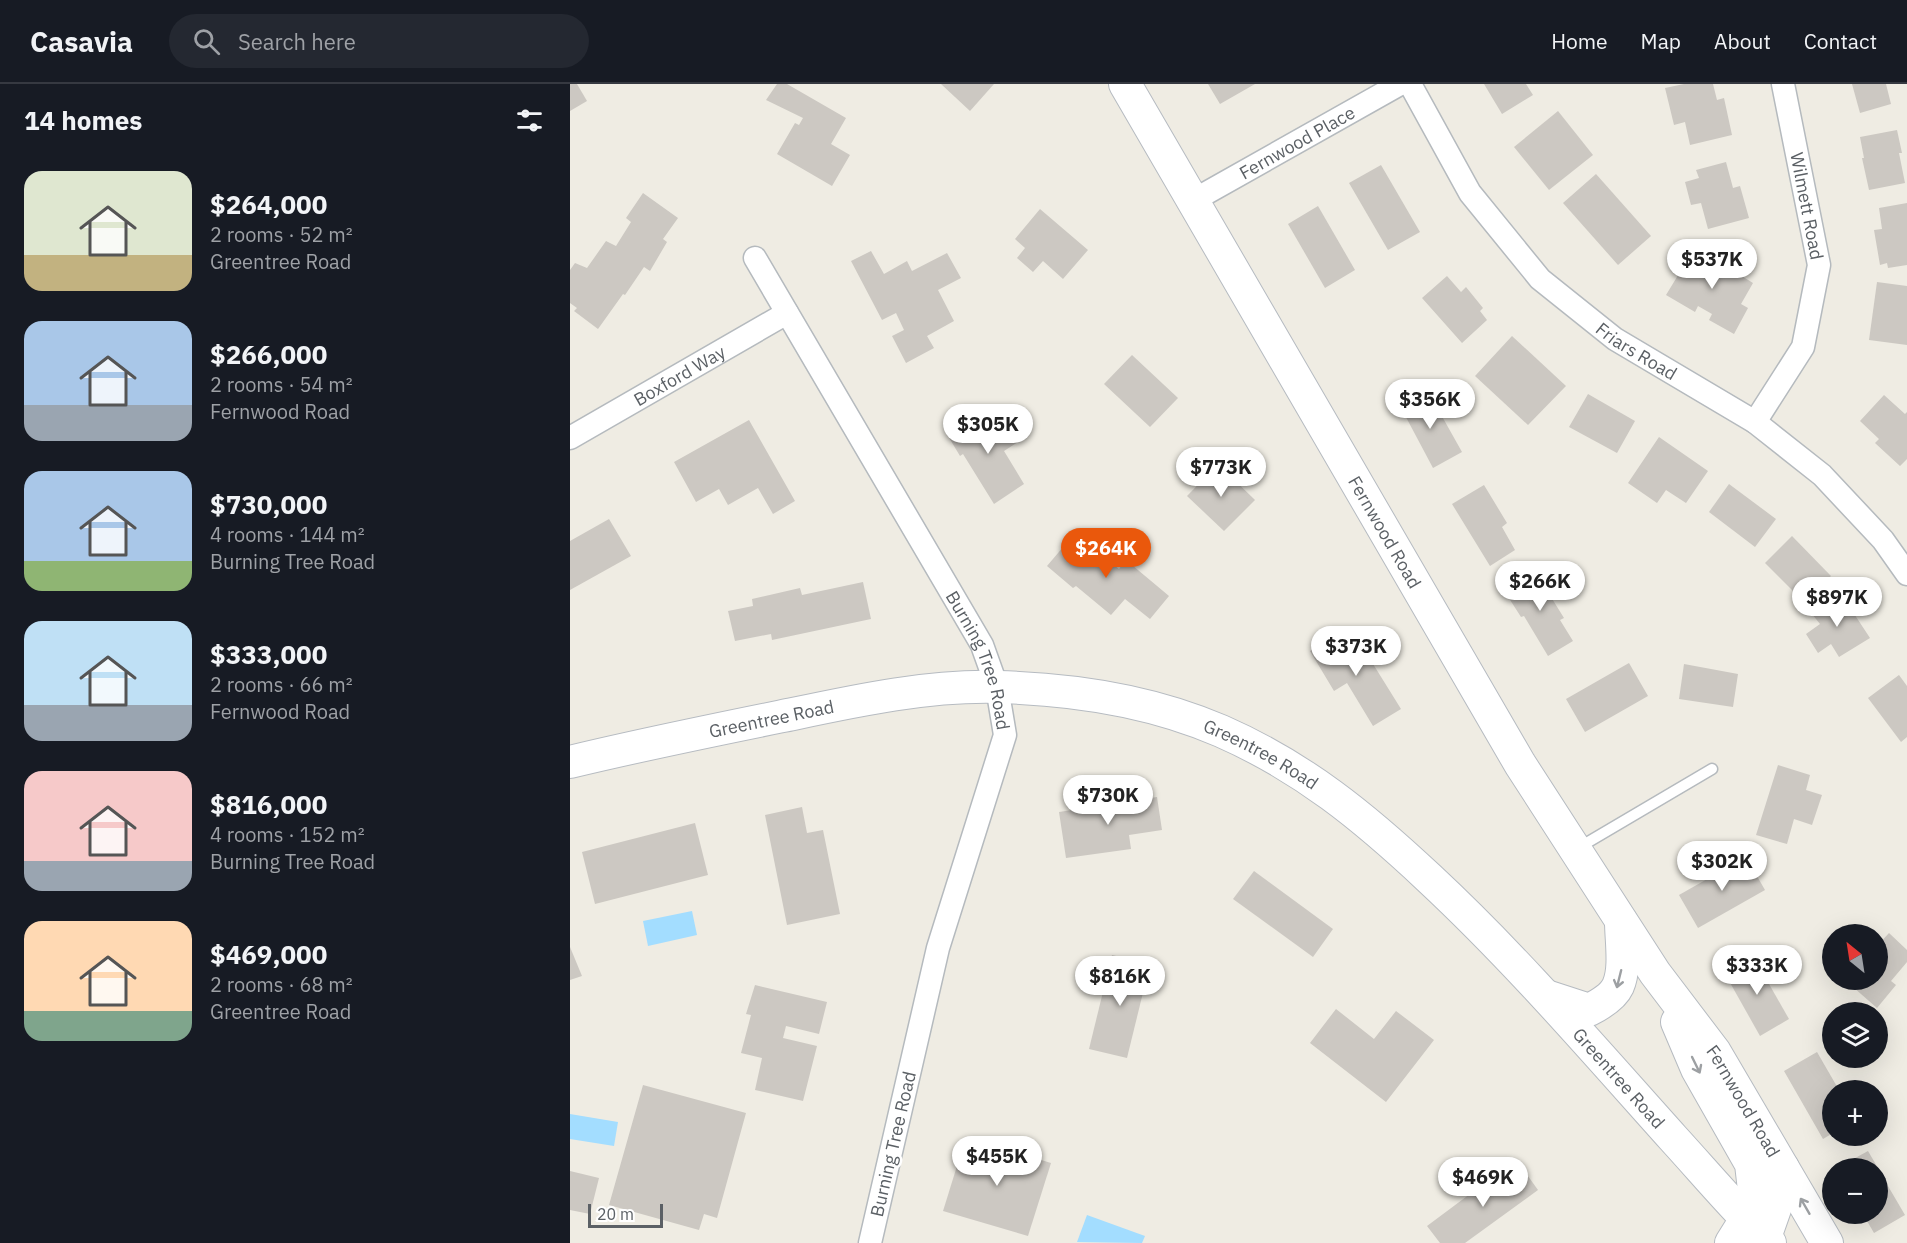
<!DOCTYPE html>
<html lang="en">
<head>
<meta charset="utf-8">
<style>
  :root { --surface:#171b24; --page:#242831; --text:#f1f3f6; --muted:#9ea1a6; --line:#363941; --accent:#ea580c }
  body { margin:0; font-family:"IBM Plex Sans",sans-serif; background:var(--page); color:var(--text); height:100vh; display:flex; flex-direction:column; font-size:22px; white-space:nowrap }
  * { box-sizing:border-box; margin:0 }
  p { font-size:20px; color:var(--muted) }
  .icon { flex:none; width:33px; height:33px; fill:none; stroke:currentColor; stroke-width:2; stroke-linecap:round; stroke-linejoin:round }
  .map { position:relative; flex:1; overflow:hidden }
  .side { display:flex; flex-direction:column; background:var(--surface); width:570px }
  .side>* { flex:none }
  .needle { width:39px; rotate:330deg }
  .tools { position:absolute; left:1252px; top:840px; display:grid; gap:12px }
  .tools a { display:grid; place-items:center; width:66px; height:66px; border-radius:50%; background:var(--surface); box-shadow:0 6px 24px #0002; font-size:30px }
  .scale { position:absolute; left:18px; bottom:15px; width:75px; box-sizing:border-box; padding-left:6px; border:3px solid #5b6065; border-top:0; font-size:16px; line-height:21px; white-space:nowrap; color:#5b6065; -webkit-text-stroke:4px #fff; paint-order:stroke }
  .price { position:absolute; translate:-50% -51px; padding:0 14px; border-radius:21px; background:#fff; color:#222; font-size:20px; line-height:39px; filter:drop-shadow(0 2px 3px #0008) }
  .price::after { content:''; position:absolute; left:50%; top:36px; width:18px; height:14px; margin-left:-9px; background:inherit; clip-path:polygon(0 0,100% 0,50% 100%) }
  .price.selected { background:var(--accent); color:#fff }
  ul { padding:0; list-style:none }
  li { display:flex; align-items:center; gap:18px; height:150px; padding:0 24px }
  li span { display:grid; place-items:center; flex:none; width:168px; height:120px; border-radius:18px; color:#555 }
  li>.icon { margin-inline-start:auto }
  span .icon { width:72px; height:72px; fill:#fffc; stroke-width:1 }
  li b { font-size:26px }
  h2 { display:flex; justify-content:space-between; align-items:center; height:72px; padding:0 24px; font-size:26px }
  header { display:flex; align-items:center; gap:36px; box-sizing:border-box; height:84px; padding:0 30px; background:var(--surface); border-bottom:2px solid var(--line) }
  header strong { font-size:28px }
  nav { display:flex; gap:33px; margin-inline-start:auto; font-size:21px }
  .search { width:420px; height:54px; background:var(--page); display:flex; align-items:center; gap:15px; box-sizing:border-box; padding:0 21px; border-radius:33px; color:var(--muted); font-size:22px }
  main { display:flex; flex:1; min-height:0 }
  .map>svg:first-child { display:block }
  .water { fill:#a3ddff }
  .building { fill:#ccc8c2 }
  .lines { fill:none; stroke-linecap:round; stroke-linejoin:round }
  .lane-casing { stroke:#b5babe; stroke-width:13 }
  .street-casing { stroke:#b5babe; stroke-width:25 }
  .secondary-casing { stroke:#b6bbc1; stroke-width:34 }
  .lane { stroke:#fff; stroke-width:10 }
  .street { stroke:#fff; stroke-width:22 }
  .secondary { stroke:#fff; stroke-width:32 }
  .oneway { stroke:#9da0a3 }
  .labels { text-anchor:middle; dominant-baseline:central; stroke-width:5; stroke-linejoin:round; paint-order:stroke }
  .street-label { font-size:18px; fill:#5b6065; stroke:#fff }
</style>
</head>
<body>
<header>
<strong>Casavia</strong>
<div class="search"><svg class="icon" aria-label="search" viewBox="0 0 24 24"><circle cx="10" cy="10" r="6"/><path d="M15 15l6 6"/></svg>Search here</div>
<nav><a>Home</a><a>Map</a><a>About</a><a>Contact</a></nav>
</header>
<main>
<section class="side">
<h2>14 homes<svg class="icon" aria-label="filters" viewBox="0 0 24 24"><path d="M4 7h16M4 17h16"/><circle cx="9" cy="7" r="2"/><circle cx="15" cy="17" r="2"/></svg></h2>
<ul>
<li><span style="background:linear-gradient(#dfe7d0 70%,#c2b280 0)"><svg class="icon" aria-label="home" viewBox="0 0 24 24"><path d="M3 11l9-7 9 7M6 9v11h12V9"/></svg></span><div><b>$264,000</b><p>2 rooms · 52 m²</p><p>Greentree Road</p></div></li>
<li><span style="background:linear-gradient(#a9c7e8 70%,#9aa5b1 0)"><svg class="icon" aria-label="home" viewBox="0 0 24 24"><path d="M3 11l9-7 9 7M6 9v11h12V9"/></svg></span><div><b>$266,000</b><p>2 rooms · 54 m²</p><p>Fernwood Road</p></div></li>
<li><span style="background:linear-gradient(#a9c7e8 75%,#8fb573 0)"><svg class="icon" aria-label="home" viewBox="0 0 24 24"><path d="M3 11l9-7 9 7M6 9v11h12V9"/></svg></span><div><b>$730,000</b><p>4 rooms · 144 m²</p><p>Burning Tree Road</p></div></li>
<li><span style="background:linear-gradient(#bfe0f5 70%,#9aa5b1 0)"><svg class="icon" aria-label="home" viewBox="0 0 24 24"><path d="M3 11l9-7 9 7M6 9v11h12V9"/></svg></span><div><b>$333,000</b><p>2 rooms · 66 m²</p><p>Fernwood Road</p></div></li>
<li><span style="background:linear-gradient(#f6c9c9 75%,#9aa5b1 0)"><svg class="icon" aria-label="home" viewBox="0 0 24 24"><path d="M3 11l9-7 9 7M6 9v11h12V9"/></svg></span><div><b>$816,000</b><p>4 rooms · 152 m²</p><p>Burning Tree Road</p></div></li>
<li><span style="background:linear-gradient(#ffd9b3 75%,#7fa58c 0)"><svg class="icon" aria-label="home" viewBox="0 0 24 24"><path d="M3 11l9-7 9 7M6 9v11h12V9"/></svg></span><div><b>$469,000</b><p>2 rooms · 68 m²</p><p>Greentree Road</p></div></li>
</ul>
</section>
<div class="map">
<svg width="1337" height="1159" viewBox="0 0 1337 1159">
  <rect width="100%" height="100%" fill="#efece3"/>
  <g class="water">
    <path d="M122 827 127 851 78 862 73 837Z"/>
    <path d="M0 1030 48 1038 44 1062 0 1055Z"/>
    <path d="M517 1131 575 1152 572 1159 507 1158Z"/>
  </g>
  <g class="building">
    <path d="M0 0H7L17 17 0 27Z"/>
    <path d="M207 0H217L276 34 261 60 280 71 262 102 207 70 225 39 229 41 233 34 196 16Z"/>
    <path d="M371 0H424L400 27Z"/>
    <path d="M638 0H685L650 20Z"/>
    <path d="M914 0H956L963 11 932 30Z"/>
    <path d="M1114 0H1143L1147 16 1154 14 1162 51 1120 61 1115 38 1104 41 1095 4Z"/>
    <path d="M1282 0H1316L1321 20 1290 29Z"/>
    <path d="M988 27 1023 71 979 106 944 63Z"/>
    <path d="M1327 46 1332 69H1329L1335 99 1299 106 1292 74H1294L1290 53Z"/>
    <path d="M1156 78 1163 104 1170 102 1179 134 1138 145 1131 119 1121 121 1115 98 1129 94 1126 86Z"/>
    <path d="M811 81 850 148 818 166 779 99Z"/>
    <path d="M1026 90 1081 152 1048 181 993 119Z"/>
    <path d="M73 109 108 134 93 155 97 158 80 187 74 183 55 211 53 210 28 245 4 227 7 224 0 219V186L5 179 17 184 36 157 46 162 61 138 56 134Z"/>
    <path d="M1337 119V181L1318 184 1317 179 1310 181 1304 146 1312 145 1309 124Z"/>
    <path d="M748 122 785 186 755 204 718 140Z"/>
    <path d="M470 125 518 166 493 195 473 177 463 188 447 174 455 164 445 155Z"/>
    <path d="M1124 165 1147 178 1150 174 1172 187 1170 191 1183 199 1171 220 1178 224 1164 250 1139 236 1142 230 1128 222 1125 228 1096 211Z"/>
    <path d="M301 167 314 190 337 177 342 187 377 169 391 194 368 206 384 237 357 252 364 264 336 279 322 252 334 246 326 229 312 236 281 177Z"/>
    <path d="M877 192 891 208 896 203 913 224 910 227 917 236 892 259 852 214Z"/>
    <path d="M1307 198 1337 202V261L1299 256Z"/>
    <path d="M942 252 996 302 958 341 905 292Z"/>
    <path d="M562 271 608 314 580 343 534 300Z"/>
    <path d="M852 307 864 329 869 327 892 368 863 384 829 320Z"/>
    <path d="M1018 310 1065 337 1047 369 999 343Z"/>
    <path d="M1314 311 1335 330 1337 328V375L1330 382 1305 359 1309 355 1290 337Z"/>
    <path d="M402 331 411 346 432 333 448 358 434 367 454 400 424 420 393 370 390 372 375 347Z"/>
    <path d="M179 336 225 417 203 430 188 404 158 421 149 405 126 418 104 378Z"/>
    <path d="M1089 353 1138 387 1116 419 1096 406 1087 419 1058 399Z"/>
    <path d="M648 380 685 416 654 447 617 412Z"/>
    <path d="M1159 400 1206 435 1185 463 1139 428Z"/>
    <path d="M914 401 937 439 932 443 945 466 920 482 882 420Z"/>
    <path d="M39 435 61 472 0 506V457Z"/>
    <path d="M505 449 549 485 556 476 599 512 580 535 555 515 541 531 506 502 503 504 477 482Z"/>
    <path d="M1222 452 1261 492 1234 518 1195 479Z"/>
    <path d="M969 487 983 510 981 513 994 534 990 536 1003 557 978 572 954 532 951 533 935 508Z"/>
    <path d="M293 498 301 535 202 556 201 550 165 557 158 527 183 522 182 515 230 504 232 511Z"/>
    <path d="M1271 510 1300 554 1269 573 1261 560 1248 569 1236 550 1250 540 1242 530Z"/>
    <path d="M769 549 779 565 790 559 831 625 803 642 777 599 764 607 740 567Z"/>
    <path d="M1059 579 1078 612 1015 648 996 615Z"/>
    <path d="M1114 580 1168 590 1163 623 1109 615Z"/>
    <path d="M1329 591 1337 602V653L1331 658 1298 614Z"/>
    <path d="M1208 681 1240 691 1236 706 1252 711 1242 741 1224 735 1217 760 1186 751Z"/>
    <path d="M587 713 592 746 559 751 561 765 496 774 489 728Z"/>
    <path d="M232 723 237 749 253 746 270 830 217 841 195 731Z"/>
    <path d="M125 739 138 791 25 820 12 768Z"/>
    <path d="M1176 773 1195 806 1128 844 1109 811Z"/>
    <path d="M684 787 763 845 743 873 663 815Z"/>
    <path d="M1319 849 1337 866V878L1321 897 1326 901 1307 924 1275 896H1308V861Z"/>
    <path d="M0 863 12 892 0 896Z"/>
    <path d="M542 871 580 880 557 974 519 965Z"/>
    <path d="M1183 872 1219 935 1190 952 1154 888Z"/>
    <path d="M185 901 257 918 249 950 216 942 213 954 247 962 233 1017 185 1006 192 974 171 969 181 931 176 930Z"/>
    <path d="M766 925 804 955 826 927 864 956 816 1018 740 959Z"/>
    <path d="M1247 968 1269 1006H1263V1049L1253 1055 1214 987Z"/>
    <path d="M73 1001 176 1029 147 1134 134 1130 129 1146 39 1121Z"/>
    <path d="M396 1053 481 1079 458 1152 373 1127Z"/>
    <path d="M1298 1067 1308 1084H1267Z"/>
    <path d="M950 1081 968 1106 895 1159H870L857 1142 908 1104 911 1109Z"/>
    <path d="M1308 1085 1335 1131 1304 1149 1293 1130H1308Z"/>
    <path d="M0 1087 29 1094 20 1130 0 1126Z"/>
  </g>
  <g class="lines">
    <defs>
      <path id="lane" d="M1008 764 1142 685"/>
      <g id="street">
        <path id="s1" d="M840 0 900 109 970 195 1045 255 1185 338 1252 391 1313 456 1337 490"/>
        <path id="s2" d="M624 116 830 0"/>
        <path id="s3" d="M185 174 412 561 427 603 435 651 368 864 300 1159"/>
        <path d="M1185 338 1233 263 1249 181 1213 0"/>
        <path id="s4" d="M0 354 217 229"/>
      </g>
      <g id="secondary">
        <path id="s5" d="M555 0 950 680 1085 889 1145 968 1257 1159"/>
        <path id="s6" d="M0 678C74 660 149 645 223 630 289 616 360 601 428 603 502 605 582 617 651 647 733 683 794 733 859 794 946 875 1024 966 1103 1054 1135 1089 1166 1126 1200 1159"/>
        <path d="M976 912 1019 926C1029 921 1043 913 1048 902 1056 884 1051 857 1051 837"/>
        <path d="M1107 938 1127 985 1181 1080 1184 1106 1176 1135 1161 1159"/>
        <path d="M1193 1159 1206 1122 1213 1084"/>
      </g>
    </defs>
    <use href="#lane" class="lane-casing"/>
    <use href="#street" class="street-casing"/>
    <use href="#secondary" class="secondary-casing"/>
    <use href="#lane" class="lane"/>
    <use href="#street" class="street"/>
    <use href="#secondary" class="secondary"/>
  </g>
  <defs><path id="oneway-shaft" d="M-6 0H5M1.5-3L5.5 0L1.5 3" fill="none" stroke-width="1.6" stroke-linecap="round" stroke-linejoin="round" transform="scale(1.5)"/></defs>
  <g class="oneway">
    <use href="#oneway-shaft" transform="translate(1049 895) rotate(104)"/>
    <use href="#oneway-shaft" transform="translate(1126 981) rotate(64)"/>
    <use href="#oneway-shaft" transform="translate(1235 1122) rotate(-120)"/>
  </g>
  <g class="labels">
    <g class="street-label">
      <text stroke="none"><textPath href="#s2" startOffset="118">Fernwood Place</textPath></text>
      <text transform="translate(1237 122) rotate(79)">Wilmett Road</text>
      <text stroke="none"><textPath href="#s1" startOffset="356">Friars Road</textPath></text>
      <text stroke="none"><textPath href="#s4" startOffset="126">Boxford Way</textPath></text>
      <text stroke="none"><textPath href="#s5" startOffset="518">Fernwood Road</textPath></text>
      <text stroke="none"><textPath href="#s3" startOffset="462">Burning Tree Road</textPath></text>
      <text stroke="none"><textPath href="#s6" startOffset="206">Greentree Road</textPath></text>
      <text stroke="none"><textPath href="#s6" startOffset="710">Greentree Road</textPath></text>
      <text stroke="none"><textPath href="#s6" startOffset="1196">Greentree Road</textPath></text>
      <text stroke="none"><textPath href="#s5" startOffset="1191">Fernwood Road</textPath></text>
      <text transform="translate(323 1060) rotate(-77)">Burning Tree Road</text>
    </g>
  </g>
</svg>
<div class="tools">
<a><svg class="needle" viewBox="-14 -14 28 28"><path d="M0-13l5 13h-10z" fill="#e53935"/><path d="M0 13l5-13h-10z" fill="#9ea1a6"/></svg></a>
<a><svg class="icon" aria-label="layers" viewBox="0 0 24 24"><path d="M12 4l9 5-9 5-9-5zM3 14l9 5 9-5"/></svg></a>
<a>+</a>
<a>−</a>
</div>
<div class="scale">20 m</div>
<b class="price" style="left:1142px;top:206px">$537K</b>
<b class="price" style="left:860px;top:346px">$356K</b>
<b class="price" style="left:418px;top:371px">$305K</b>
<b class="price" style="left:651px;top:414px">$773K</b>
<b class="price selected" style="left:536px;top:495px">$264K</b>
<b class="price" style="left:970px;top:528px">$266K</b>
<b class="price" style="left:1267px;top:544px">$897K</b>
<b class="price" style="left:786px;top:593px">$373K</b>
<b class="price" style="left:538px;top:742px">$730K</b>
<b class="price" style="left:1152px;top:808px">$302K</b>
<b class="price" style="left:1187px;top:912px">$333K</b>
<b class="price" style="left:550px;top:923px">$816K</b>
<b class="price" style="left:427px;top:1103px">$455K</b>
<b class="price" style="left:913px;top:1124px">$469K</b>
</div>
</main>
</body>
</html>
